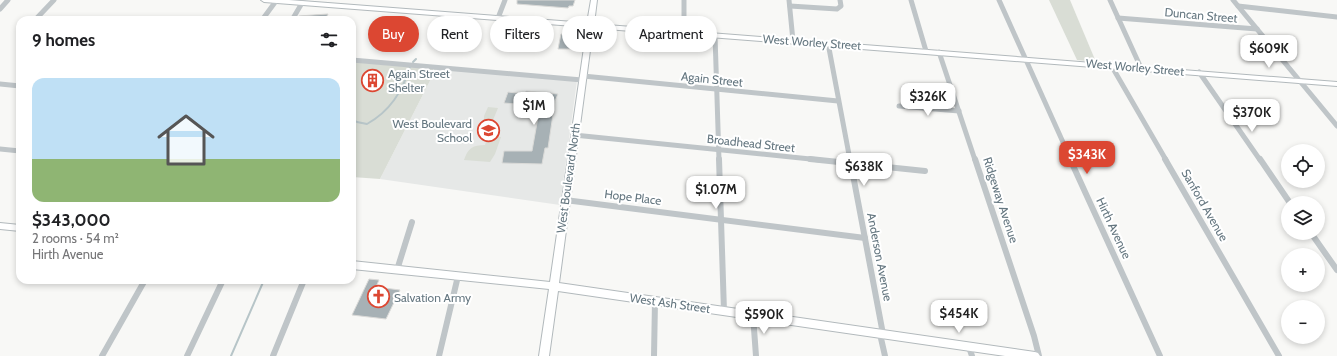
<!DOCTYPE html>
<html lang="en">
<head>
<meta charset="utf-8">
<style>
  :root { --surface:#fff; --page:#f2f2f2; --text:#202124; --muted:#757577; --line:#e0e0e0; --accent:#dc4732 }
  body { margin:0; font-family:Cabin,sans-serif; background:var(--page); color:var(--text); height:100vh; display:flex; flex-direction:column; font-size:15px; white-space:nowrap }
  * { box-sizing:border-box; margin:0 }
  p { font-size:13px; color:var(--muted) }
  .icon { flex:none; width:22px; height:22px; fill:none; stroke:currentColor; stroke-width:2; stroke-linecap:round; stroke-linejoin:round }
  .map { position:relative; flex:1; overflow:hidden }
  .side { position:absolute; left:16px; top:16px; width:340px; height:268px; display:flex; flex-direction:column; background:var(--surface); border-radius:12px; box-shadow:0 2px 6px #0003 }
  .side>* { flex:none }
  .banner { position:absolute; left:368px; top:16px; width:380px; height:36px; display:flex; gap:8px }
  .fabs { position:absolute; left:1281px; top:144px; display:grid; gap:8px }
  .fabs a { display:grid; place-items:center; width:44px; height:44px; border-radius:50%; background:var(--surface); box-shadow:0 2px 6px #0003; font-size:20px }
  .price { position:absolute; translate:-50% -34px; padding:0 9px; border-radius:8px; background:#fff; color:#222; font-size:13px; line-height:26px; filter:drop-shadow(0 1px 2px #0008) }
  .price::after { content:''; position:absolute; left:50%; top:24px; width:12px; height:9px; margin-left:-6px; background:inherit; clip-path:polygon(0 0,100% 0,50% 100%) }
  .price.selected { background:var(--accent); color:#fff }
  ul { padding:0; list-style:none }
  li { display:grid; align-content:center; gap:8px; height:212px; padding:0 16px }
  li+li { border-top:1px solid var(--line) }
  li span { display:grid; place-items:center; height:124px; border-radius:12px; color:#555 }
  li>.icon { margin-inline-start:auto }
  span .icon { width:72px; height:72px; fill:#fffc; stroke-width:1 }
  li b { font-size:17px }
  h2 { display:flex; justify-content:space-between; align-items:center; height:48px; padding:0 16px; font-size:17px }
  .pill { padding:0 14px; border-radius:18px; background:var(--surface); box-shadow:0 2px 6px #0003; font-size:14px; line-height:36px }
  .pill.selected { background:var(--accent); color:#fff }
  .map>svg:first-child { display:block }
  .built { fill:#e6e8e7 }
  .green { fill:#d9ddd5 }
  .lines { fill:none; stroke-linecap:round; stroke-linejoin:round }
  .stream { stroke:#b7c5c8; stroke-width:2 }
  .building { fill:#a7b1b5; stroke:#dadad8 }
  .secondary-casing { stroke:#b2b9bc; stroke-width:2 }
  .street-far1 { stroke:#bfc5c8; stroke-width:5 }
  .street { stroke:#bfc5c8; stroke-width:6 }
  .secondary { fill:#fff; fill-rule:evenodd }
  .labels { text-anchor:middle; dominant-baseline:central; stroke-width:4; stroke-linejoin:round; paint-order:stroke }
  .street-label { font-size:12px; fill:#657780; stroke:#fff }
  .poi-label { font-size:12px; fill:#657780; stroke:#fff; text-anchor:start }
</style>
</head>
<body>
<div class="map">
<svg width="1337" height="356" viewBox="0 0 1337 356">
  <rect width="100%" height="100%" fill="#f8f8f6"/>
  <path class="built" d="M436 69 577 81 560 205 380 179Z"/>
  <g class="green">
    <path d="M1049 0H1070L1096 62 1077 60Z"/>
    <path d="M352 62 436 69 380 179 352 177Z"/>
    <path d="M488 107 498 108 493 120 496 122 493 136 501 137 495 154 490 162 464 160C468 148 473 145 485 145L488 136H485L487 129 484 127V116Z"/>
  </g>
  <g class="lines">
    <g class="stream">
      <path d="M413 62 416 59"/>
      <path d="M352 119 357 122 367 124C390 111 402 92 410 67"/>
      <path d="M231 356 264 280"/>
    </g>
  </g>
  <g class="building">
    <path d="M517 0H575L573 6H569L568 8 517 4Z"/>
    <path d="M328 14 325 20H299V16Z"/>
    <path d="M561 34 580 35 578 49H558Z"/>
    <path d="M526 91 558 94 555 101 548 148H545L542 164 502 163 504 151H532L540 106 504 103 508 92 525 94Z"/>
    <path d="M369 279 379 280 376 287 400 290 386 319 352 315Z"/>
  </g>
  <g class="lines">
    <defs>
      <g id="secondary">
        <path d="M261 0H289L587 23 591 0H597L594 24 1337 82V86L593 28 559 283 1035 352 1038 353 1040 356H1005L558 291 549 356H539L549 289 352 269V261L550 282 587 27 264 2Z"/>
        <path d="M0 223 20 225V231L0 229Z"/>
      </g>
    </defs>
    <use href="#secondary" class="secondary-casing"/>
    <g class="street-far1">
      <path d="M684 0V32"/>
      <path d="M789 0 793 41"/>
      <path d="M911 0 926 51"/>
      <path d="M999 0 1071 160"/>
      <path d="M1110 0 1141 68"/>
      <path d="M1233 0 1337 126"/>
      <path d="M790 6 837 9 841 6 840 0"/>
      <path d="M1238 6 1337 17"/>
      <path d="M0 9 8 0"/>
      <path d="M498 18 505 0"/>
      <path d="M1118 18 1257 29"/>
      <path d="M35 20 54 0"/>
      <path d="M262 20 276 1"/>
      <path d="M292 20 302 3"/>
      <path d="M715 35 719 160"/>
      <path d="M828 43 850 160"/>
      <path d="M939 52 975 160"/>
      <path d="M352 60 582 80"/>
      <path d="M1111 65 1166 160"/>
      <path d="M1199 72 1260 160"/>
      <path d="M583 76 838 101"/>
      <path d="M0 84 20 86"/>
      <path d="M899 106 959 111"/>
      <path d="M574 135 820 160"/>
      <path d="M0 149 20 151"/>
    </g>
    <g class="street">
      <path d="M719 159 724 311"/>
      <path d="M810 159 925 171"/>
      <path d="M850 159 883 334"/>
      <path d="M975 159 1034 336 1039 356"/>
      <path d="M1070 159 1160 356"/>
      <path d="M1165 159 1279 356"/>
      <path d="M1260 159 1290 203"/>
      <path d="M565 200 865 238"/>
      <path d="M1311 233 1337 270"/>
      <path d="M397 270 412 222"/>
      <path d="M753 315 756 356"/>
      <path d="M880 334 885 356"/>
      <path d="M969 347 972 356"/>
      <path d="M102 356 145 280"/>
      <path d="M187 356 223 280"/>
      <path d="M273 356 304 280"/>
      <path d="M439 356 458 276"/>
      <path d="M654 356 655 301"/>
    </g>
    <use href="#secondary" class="secondary"/>
  </g>
  <defs>
    <symbol id="building-ring" viewBox="-11 -11 22 22"><circle r="9.5" fill="#fff" stroke="#dc4732" stroke-width="1.5"/><path d="M-4-6H4V6H1V3H-1V6H-4ZM-2.5-4.3h1.7v1.8h-1.7ZM.8-4.3h1.7v1.8H.8ZM-2.5-1h1.7V.8h-1.7ZM.8-1h1.7V.8H.8Z" fill="#dc4732"/></symbol>
    <symbol id="school-ring" viewBox="-11 -11 22 22"><circle r="9.5" fill="#fff" stroke="#dc4732" stroke-width="1.5"/><path d="M0-5L7-2L0 1L-7-2ZM-4 1L0 2.5L4 1V4Q0 6-4 4Z" fill="#dc4732"/></symbol>
    <symbol id="church-ring" viewBox="-11 -11 22 22"><circle r="9.5" fill="#fff" stroke="#dc4732" stroke-width="1.5"/><path d="M-1.2-6h2.4v3.5h3.3v2.4h-3.3V6h-2.4V-.1h-3.3v-2.4h3.3Z" fill="#dc4732"/></symbol>
  </defs>
  <g fill-rule="evenodd">
    <use href="#building-ring" x="360" y="68" width="25" height="25"/>
    <use href="#school-ring" x="476" y="118" width="25" height="25"/>
    <use href="#church-ring" x="366" y="284" width="25" height="25"/>
  </g>
  <g class="labels">
    <g class="street-label">
      <text transform="translate(1201 15) rotate(5)">Duncan Street</text>
      <text transform="translate(812 42) rotate(4)">West Worley Street</text>
      <text transform="translate(1135 67) rotate(5)">West Worley Street</text>
      <text transform="translate(712 79) rotate(6)">Again Street</text>
      <text transform="translate(751 143) rotate(6)">Broadhead Street</text>
      <text transform="translate(568 178) rotate(-82)">West Boulevard North</text>
      <text transform="translate(633 197) rotate(7)">Hope Place</text>
      <text transform="translate(1001 200) rotate(72)">Ridgeway Avenue</text>
      <text transform="translate(1205 205) rotate(60)">Sanford Avenue</text>
      <text transform="translate(1114 228) rotate(65)">Hirth Avenue</text>
      <text transform="translate(880 257) rotate(79)">Anderson Avenue</text>
      <text transform="translate(670 303) rotate(8)">West Ash Street</text>
    </g>
    <g class="poi-label">
      <text x="388" y="73">Again Street<tspan x="388" dy="14">Shelter</tspan></text>
      <text x="472" y="123" text-anchor="end">West Boulevard<tspan x="472" dy="14">School</tspan></text>
      <text x="394" y="297">Salvation Army</text>
    </g>
  </g>
</svg>
<div class="fabs">
<a><svg class="icon" aria-label="locate" viewBox="0 0 24 24"><circle cx="12" cy="12" r="6"/><path d="M12 2v4M12 18v4M2 12h4M18 12h4"/></svg></a>
<a><svg class="icon" aria-label="layers" viewBox="0 0 24 24"><path d="M12 4l9 5-9 5-9-5zM3 14l9 5 9-5"/></svg></a>
<a>+</a>
<a>−</a>
</div>
<b class="price" style="left:1269px;top:69px">$609K</b>
<b class="price" style="left:928px;top:117px">$326K</b>
<b class="price" style="left:534px;top:126px">$1M</b>
<b class="price" style="left:1252px;top:133px">$370K</b>
<b class="price selected" style="left:1087px;top:175px">$343K</b>
<b class="price" style="left:864px;top:187px">$638K</b>
<b class="price" style="left:716px;top:210px">$1.07M</b>
<b class="price" style="left:959px;top:334px">$454K</b>
<b class="price" style="left:764px;top:335px">$590K</b>
<div class="banner">
<a class="pill selected">Buy</a>
<a class="pill">Rent</a>
<a class="pill">Filters</a>
<a class="pill">New</a>
<a class="pill">Apartment</a>
</div>
<section class="side">
<h2>9 homes<svg class="icon" aria-label="filters" viewBox="0 0 24 24"><path d="M4 7h16M4 17h16"/><circle cx="9" cy="7" r="2"/><circle cx="15" cy="17" r="2"/></svg></h2>
<ul>
<li><span style="background:linear-gradient(#bfe0f5 65%,#8fb573 0)"><svg class="icon" aria-label="home" viewBox="0 0 24 24"><path d="M3 11l9-7 9 7M6 9v11h12V9"/></svg></span><div><b>$343,000</b><p>2 rooms · 54 m²</p><p>Hirth Avenue</p></div></li>
</ul>
</section>
</div>
</body>
</html>
